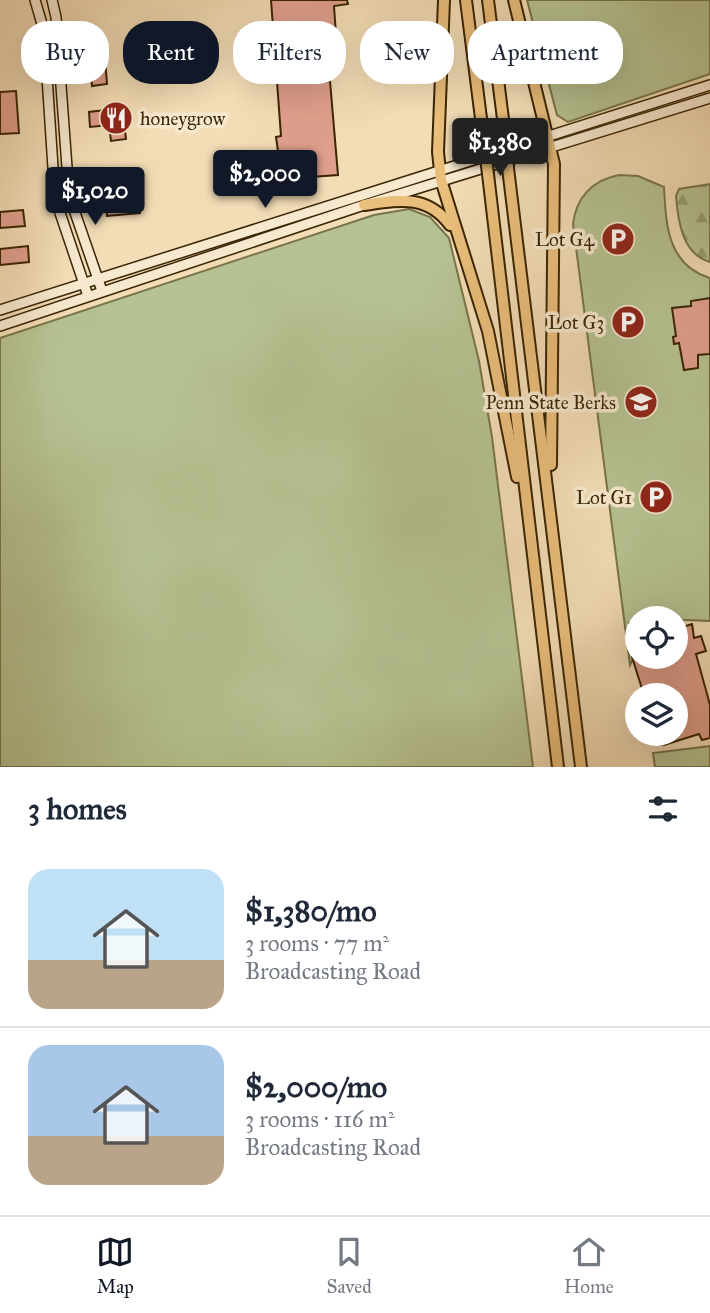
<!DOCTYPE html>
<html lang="en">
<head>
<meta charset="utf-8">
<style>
  :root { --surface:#fff; --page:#f2f2f3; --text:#1f2937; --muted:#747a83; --line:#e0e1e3; --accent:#111827 }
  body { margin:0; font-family:"IM FELL Great Primer",serif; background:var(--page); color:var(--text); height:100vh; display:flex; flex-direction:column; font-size:26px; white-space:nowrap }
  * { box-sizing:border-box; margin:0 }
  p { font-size:23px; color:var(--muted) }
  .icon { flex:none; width:38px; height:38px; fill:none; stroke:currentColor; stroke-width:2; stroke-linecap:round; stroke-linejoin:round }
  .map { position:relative; height:767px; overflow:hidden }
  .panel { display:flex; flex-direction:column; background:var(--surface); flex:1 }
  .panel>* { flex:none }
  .banner { position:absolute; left:21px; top:21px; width:668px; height:63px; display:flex; gap:14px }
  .fabs { position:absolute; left:625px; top:606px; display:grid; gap:14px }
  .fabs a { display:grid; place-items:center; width:63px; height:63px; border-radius:50%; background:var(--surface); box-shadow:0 7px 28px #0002; font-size:35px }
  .price { position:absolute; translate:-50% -60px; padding:0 16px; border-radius:7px; background:var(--accent); color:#fff; font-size:23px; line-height:46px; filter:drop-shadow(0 2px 4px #0008) }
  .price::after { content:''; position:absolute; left:50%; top:42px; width:21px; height:16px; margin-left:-10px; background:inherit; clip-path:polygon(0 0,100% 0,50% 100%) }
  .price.selected { background:#222; color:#fff }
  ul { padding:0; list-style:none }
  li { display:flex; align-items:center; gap:21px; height:175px; padding:0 28px }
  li+li { border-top:2px solid var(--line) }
  li span { display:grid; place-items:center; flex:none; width:196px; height:140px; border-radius:21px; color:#555 }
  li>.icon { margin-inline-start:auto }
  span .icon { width:84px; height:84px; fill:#fffc; stroke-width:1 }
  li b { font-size:30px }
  h2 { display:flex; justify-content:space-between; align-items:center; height:84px; padding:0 28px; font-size:30px }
  .chip { padding:0 24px; border-radius:28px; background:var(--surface); box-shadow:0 7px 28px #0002; font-size:24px; line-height:63px }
  .chip.selected { background:var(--accent); color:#fff }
  .menu { display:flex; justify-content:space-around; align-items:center; height:98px; border-top:2px solid var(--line); background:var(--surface); font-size:19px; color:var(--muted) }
  .menu a { display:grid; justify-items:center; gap:4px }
  .menu .selected { color:var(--accent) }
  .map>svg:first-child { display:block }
  .grass { fill:#b6c292; stroke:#78744a; stroke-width:2 }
  .forest { fill:url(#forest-firs); stroke:#78744a; stroke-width:2 }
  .building { fill:#e09f8d; stroke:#3a2502; stroke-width:2 }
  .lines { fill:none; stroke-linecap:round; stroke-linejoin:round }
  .secondary-casing { stroke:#3a2502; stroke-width:12 }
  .highway-casing { stroke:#3a2502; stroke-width:14 }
  .secondary { stroke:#f7e9d0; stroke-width:9 }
  .highway { stroke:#eabe7b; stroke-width:10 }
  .highway-bridge-casing { stroke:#3a2502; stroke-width:14; stroke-linecap:butt }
  .highway-bridge { stroke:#eabe7b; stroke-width:10 }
  .labels { text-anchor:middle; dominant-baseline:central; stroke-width:7; stroke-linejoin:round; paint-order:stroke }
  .poi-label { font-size:19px; fill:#3a2502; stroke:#f7e9d0; text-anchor:end }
</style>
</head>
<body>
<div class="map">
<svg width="710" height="767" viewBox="0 0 710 767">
  <defs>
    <pattern id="forest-firs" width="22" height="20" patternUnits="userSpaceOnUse" patternTransform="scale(1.75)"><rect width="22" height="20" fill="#b6c292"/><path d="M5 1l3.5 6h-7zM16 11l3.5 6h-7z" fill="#959d75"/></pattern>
  </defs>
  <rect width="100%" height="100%" fill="#f3ddb6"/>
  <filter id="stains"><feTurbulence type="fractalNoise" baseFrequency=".00286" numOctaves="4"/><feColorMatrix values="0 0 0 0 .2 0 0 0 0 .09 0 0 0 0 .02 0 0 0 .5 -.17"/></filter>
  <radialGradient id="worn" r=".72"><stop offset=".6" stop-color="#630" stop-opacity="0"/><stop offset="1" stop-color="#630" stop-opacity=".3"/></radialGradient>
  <g class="grass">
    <path d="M527 0H710V74L568 122 557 115Z"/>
    <path d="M619 175 638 176 664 187C666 224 667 265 710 278V621L637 618V622L629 624 634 657 630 665 573 224C576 198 592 180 619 175Z"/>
    <path d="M409 209 430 217 449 238 479 361 492 437 533 767H0V338L374 215Z"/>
    <path d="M710 746V767H655L653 753Z"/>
  </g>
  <path class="forest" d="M710 184V262C682 254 678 221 676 196L679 189Z"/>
  <g class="building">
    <path d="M271 0H347L348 4 334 6 337 49 320 51 322 68H318L319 82 330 81 338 175 282 179 276 137 281 136Z"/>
    <path d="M104 46 107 84 92 86 89 47Z"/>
    <path d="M16 91 19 133 0 134V92Z"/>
    <path d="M122 108 126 139 111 141 109 125 90 127 89 112Z"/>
    <path d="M138 194 140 213 107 216 105 197Z"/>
    <path d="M23 210 25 226 0 228V212Z"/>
    <path d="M28 246 29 262 0 265V249Z"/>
    <path d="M710 298V354L698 355V368L684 370 679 343 674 344 673 337 676 336 672 308 691 306V301Z"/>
    <path d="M637 622V652H634L629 623Z"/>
    <path d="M692 624 694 638 701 636 706 651 696 654 710 705V738L702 740 699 734 664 745 653 743 651 733H676V695H644L632 657 676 656V629Z"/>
  </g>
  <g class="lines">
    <defs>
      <g id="secondary">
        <path d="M35 0 44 31 55 198 88 296"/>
        <path d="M52 0 56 17 69 195 102 291"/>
        <path d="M0 310 710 85"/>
        <path d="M0 326 364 205 710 98"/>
      </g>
      <g id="highway">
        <path d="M444 0 438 152 441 180 488 331 517 477"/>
        <path d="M466 0 485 150"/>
        <path d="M488 0 506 143"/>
        <path d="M514 0 554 164 551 465"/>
        <path d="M508 168 581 767"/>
        <path d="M488 174 558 767"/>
        <path d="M364 205C399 200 427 194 450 225"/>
      </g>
    </defs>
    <use href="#secondary" class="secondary-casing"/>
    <use href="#highway" class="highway-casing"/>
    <use href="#secondary" class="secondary"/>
    <use href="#highway" class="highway"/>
    <defs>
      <g id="highway-bridge">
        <path d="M506 143 508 168"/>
        <path d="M485 150 488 174"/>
      </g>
    </defs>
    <use href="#highway-bridge" class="highway-bridge-casing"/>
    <use href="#highway-bridge" class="highway-bridge"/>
  </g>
  <defs>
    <symbol id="restaurant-disc" viewBox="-11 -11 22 22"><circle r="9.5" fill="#8f2418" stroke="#f7e9d0"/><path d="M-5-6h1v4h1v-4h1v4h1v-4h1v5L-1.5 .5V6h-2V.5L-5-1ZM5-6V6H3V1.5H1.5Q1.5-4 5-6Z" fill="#fff"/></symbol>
    <symbol id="parking-disc" viewBox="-11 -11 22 22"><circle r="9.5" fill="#8f2418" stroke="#f7e9d0"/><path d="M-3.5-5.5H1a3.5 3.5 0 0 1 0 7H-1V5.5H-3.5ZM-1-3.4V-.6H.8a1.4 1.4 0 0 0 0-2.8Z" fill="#fff"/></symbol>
    <symbol id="university-disc" viewBox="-11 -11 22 22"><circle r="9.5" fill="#8f2418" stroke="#f7e9d0"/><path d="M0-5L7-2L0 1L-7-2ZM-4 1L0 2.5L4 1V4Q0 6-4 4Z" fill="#fff"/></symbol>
  </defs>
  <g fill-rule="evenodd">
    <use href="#restaurant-disc" x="97" y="99" width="38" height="38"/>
    <use href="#parking-disc" x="599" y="220" width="38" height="38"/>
    <use href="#parking-disc" x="609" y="303" width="38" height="38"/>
    <use href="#university-disc" x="622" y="383" width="38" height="38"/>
    <use href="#parking-disc" x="637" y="478" width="38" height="38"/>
  </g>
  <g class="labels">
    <g class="poi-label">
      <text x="140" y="118" text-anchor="start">honeygrow</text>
      <text x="594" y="239">Lot G4</text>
      <text x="604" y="322">Lot G3</text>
      <text x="616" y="402">Penn State Berks</text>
      <text x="632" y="497">Lot G1</text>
    </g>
  </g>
  <rect width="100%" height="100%" filter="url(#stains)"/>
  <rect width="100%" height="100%" fill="url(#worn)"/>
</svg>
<div class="fabs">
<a><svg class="icon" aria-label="locate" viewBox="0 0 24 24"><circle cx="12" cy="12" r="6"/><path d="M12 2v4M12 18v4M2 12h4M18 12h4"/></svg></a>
<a><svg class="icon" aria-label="layers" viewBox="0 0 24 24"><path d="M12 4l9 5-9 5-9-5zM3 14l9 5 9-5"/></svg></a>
</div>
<b class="price selected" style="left:500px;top:178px">$1,380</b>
<b class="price" style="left:265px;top:210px">$2,000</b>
<b class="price" style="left:95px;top:227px">$1,020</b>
<div class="banner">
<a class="chip">Buy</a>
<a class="chip selected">Rent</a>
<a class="chip">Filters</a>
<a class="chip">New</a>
<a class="chip">Apartment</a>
</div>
</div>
<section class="panel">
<h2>3 homes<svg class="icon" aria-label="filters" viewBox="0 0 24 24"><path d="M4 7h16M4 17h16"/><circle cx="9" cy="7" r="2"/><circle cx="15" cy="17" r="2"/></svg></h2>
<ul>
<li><span style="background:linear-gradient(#bfe0f5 65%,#b9a48a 0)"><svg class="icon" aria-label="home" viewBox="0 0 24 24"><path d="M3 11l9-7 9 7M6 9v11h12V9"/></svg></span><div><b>$1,380/mo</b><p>3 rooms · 77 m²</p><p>Broadcasting Road</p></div></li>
<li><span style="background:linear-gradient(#a9c7e8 65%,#b9a48a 0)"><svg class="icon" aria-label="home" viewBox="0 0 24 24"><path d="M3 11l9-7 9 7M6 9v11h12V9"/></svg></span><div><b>$2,000/mo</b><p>3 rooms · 116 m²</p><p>Broadcasting Road</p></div></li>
</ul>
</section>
<nav class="menu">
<a class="selected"><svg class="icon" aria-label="map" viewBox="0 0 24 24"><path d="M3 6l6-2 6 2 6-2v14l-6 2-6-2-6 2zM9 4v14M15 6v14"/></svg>Map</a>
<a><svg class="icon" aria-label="saved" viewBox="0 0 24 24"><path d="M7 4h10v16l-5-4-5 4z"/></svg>Saved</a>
<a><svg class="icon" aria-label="home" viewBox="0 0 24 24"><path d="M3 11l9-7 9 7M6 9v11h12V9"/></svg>Home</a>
</nav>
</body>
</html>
